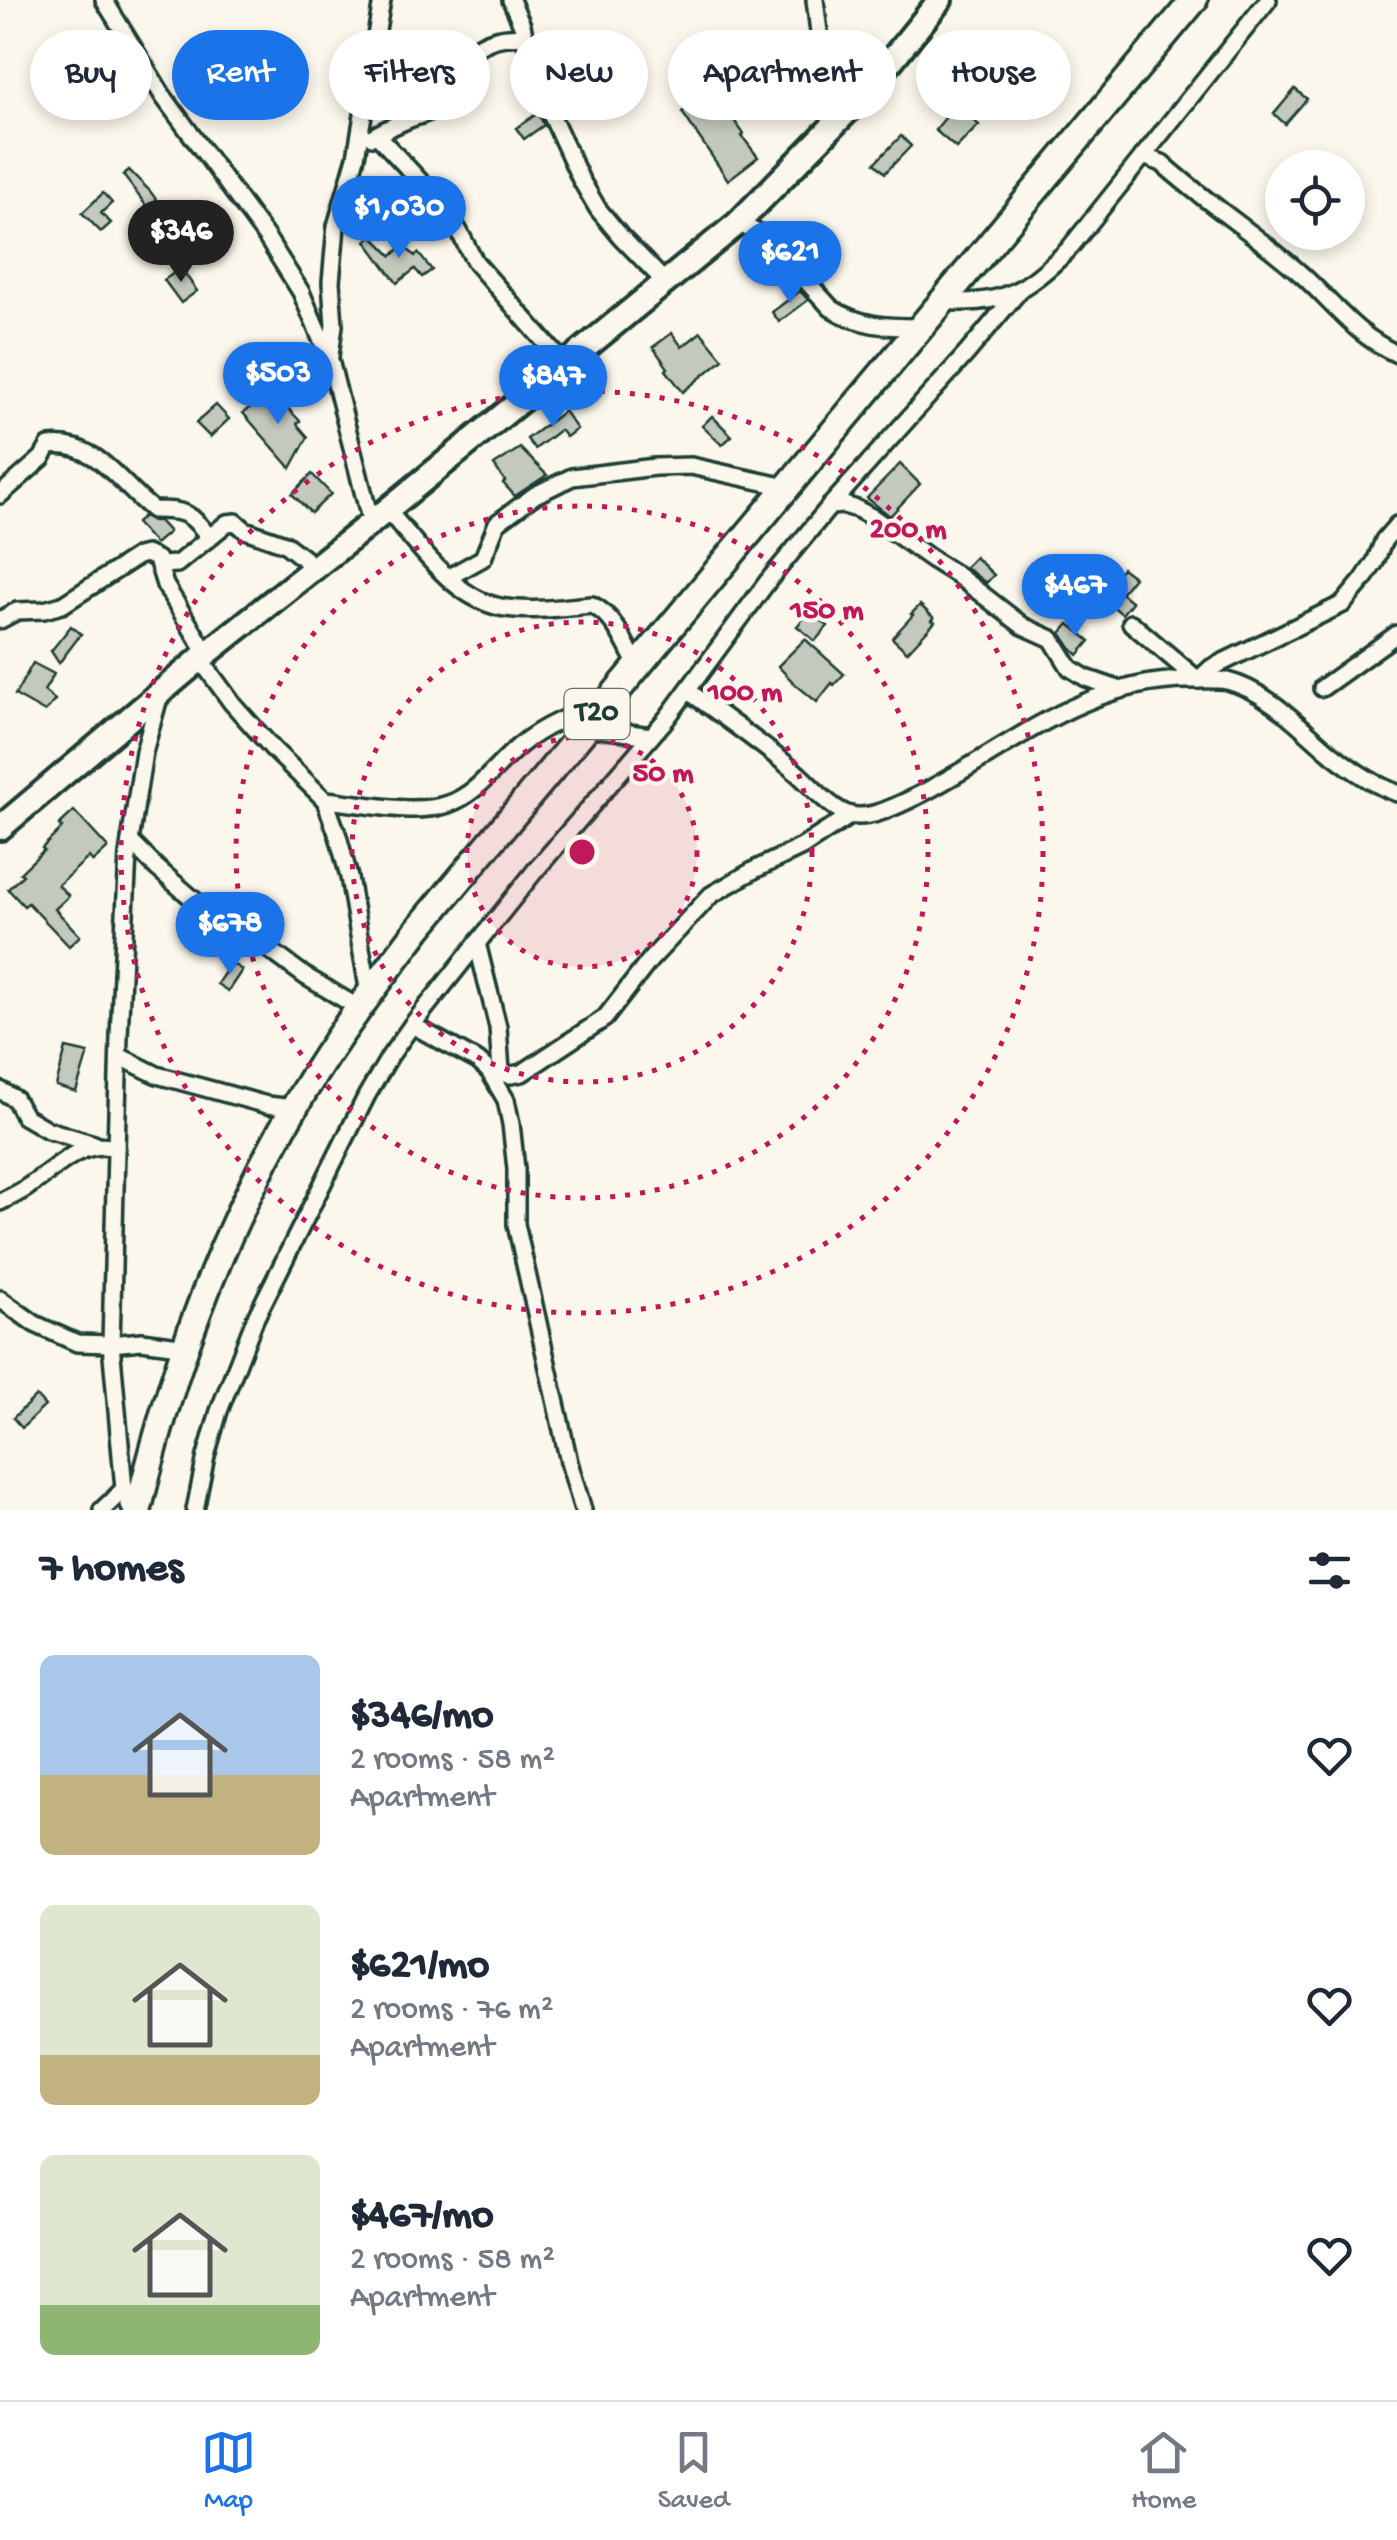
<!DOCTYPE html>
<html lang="en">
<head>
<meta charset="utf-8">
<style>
  :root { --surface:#fff; --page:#f2f2f3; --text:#1f2937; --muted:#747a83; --line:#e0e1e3; --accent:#1a73e8 }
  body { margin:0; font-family:"Gochi Hand",sans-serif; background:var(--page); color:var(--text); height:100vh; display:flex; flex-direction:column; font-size:38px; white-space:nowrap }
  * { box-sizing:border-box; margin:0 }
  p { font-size:32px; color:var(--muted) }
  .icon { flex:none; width:55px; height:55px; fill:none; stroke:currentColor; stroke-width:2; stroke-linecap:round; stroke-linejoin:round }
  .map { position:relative; height:1510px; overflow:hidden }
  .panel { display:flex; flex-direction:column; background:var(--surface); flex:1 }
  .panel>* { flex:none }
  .hud { position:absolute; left:30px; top:30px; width:1338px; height:90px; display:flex; gap:20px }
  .fabs { position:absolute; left:1265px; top:150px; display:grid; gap:20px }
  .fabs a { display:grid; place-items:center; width:100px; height:100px; border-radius:50%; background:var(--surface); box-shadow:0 5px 15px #0003; font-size:50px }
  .price { position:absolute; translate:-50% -85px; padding:0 22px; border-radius:35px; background:var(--accent); color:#fff; font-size:32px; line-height:65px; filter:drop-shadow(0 2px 5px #0008) }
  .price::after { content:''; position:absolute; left:50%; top:60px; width:30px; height:22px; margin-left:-15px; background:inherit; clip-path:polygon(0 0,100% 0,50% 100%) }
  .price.active { background:#222; color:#fff }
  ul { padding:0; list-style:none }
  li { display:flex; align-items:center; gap:30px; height:250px; padding:0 40px }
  li span { display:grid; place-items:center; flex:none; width:280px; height:200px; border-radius:15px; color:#555 }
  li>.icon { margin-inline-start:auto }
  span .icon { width:120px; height:120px; fill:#fffc; stroke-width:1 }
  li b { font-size:42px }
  h2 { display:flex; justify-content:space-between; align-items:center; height:120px; padding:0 40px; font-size:42px }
  .tag { padding:0 35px; border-radius:45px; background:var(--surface); box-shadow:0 5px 15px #0003; font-size:35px; line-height:90px }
  .tag.active { background:var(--accent); color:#fff }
  .tabs { display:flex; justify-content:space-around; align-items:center; height:140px; border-top:2px solid var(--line); background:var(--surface); font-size:28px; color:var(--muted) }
  .tabs a { display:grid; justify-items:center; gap:5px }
  .tabs .active { color:var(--accent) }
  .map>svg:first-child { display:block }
  .building { fill:#c4c9be; stroke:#1f3d34; stroke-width:2.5 }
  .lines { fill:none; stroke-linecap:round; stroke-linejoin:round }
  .street-casing { stroke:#1f3d34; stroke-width:22 }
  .secondary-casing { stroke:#1f3d34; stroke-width:30 }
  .primary-casing { stroke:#1f3d34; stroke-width:32 }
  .street { stroke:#fbf7ec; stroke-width:15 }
  .secondary { stroke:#fbf7ec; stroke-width:22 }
  .primary { stroke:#fbf7ec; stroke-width:25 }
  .ring { fill:none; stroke:#c2185b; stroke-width:5; stroke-dasharray:5 10 }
  .labels { text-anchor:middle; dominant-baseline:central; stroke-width:8; stroke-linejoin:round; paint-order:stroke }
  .shield { fill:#fbf7ec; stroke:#61756b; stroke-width:2.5 }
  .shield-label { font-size:30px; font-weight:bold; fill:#1f3d34 }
  .centre { fill:#c2185b; stroke:#fbf7ec; stroke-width:5 }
  .ring-label { font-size:30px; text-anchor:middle; font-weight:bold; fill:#c2185b; stroke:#fbf7ec; stroke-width:8; stroke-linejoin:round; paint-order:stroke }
</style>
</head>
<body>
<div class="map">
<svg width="1397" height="1510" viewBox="0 0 1397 1510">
  <rect width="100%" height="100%" fill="#fbf7ec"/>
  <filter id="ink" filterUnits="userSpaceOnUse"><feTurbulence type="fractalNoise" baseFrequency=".01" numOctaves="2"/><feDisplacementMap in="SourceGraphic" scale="20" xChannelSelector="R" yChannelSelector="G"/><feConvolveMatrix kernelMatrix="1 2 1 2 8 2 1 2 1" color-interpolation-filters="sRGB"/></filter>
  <g filter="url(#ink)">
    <g class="building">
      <path d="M1295 89 1307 99 1285 124 1274 114Z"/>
      <path d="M705 95 721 117 728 112 744 134 742 136 758 157 728 180 682 112Z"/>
      <path d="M956 105 979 125 956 148 935 130Z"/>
      <path d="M538 113 544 125 524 139 516 128Z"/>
      <path d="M901 136 911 146 885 173 875 163Z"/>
      <path d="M129 170 150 191 172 221 163 228 123 175Z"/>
      <path d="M103 193 112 203 101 213 111 223 101 232 82 213Z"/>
      <path d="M372 236 392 256 403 245 415 256 418 253 432 270 422 277 415 269 397 283 366 241Z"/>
      <path d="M181 268 197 291 181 303 164 280Z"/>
      <path d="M800 291 808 300 779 322 772 312Z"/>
      <path d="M701 332 723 359 683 392 666 370 668 368 653 347 672 333 682 347Z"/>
      <path d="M271 391 300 421 297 424 308 437 291 468 243 413Z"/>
      <path d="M216 405 229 419 210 437 196 423Z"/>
      <path d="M564 411 577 429 566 437 560 430 535 449 527 439Z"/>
      <path d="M712 416 732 436 722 445 702 426Z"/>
      <path d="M520 448 547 475 515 496 503 483 505 481 494 465Z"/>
      <path d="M900 464 920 484 890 516 867 498Z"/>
      <path d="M312 474 331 494 311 513 292 494Z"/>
      <path d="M143 516 152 521H159L169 532 155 544 136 523Z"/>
      <path d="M975 557 994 575 986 583 965 567Z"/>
      <path d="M1122 568 1134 577 1121 593 1132 602 1122 614 1099 595Z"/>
      <path d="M920 605 934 618 932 620 935 622 907 652 892 638 913 615 911 614Z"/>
      <path d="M810 611 828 626 815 641 797 626Z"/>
      <path d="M1069 624 1090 641 1078 655 1071 648 1061 633Z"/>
      <path d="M71 626 81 634 59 663 51 651Z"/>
      <path d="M805 639 844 674 834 685 832 683 817 702 794 683 778 666Z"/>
      <path d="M33 663 54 674 44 691 55 700 45 712 15 695Z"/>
      <path d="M74 811 108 848 93 862 89 857 58 885 69 896 55 909 80 936 69 946 28 903 24 906 8 889 23 875 20 873 44 850 42 848 62 828 59 825Z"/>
      <path d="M231 963 242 970 228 991 217 984Z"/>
      <path d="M66 1048 88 1053 76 1092 56 1086Z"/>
      <path d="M36 1396 45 1406 22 1428 13 1418Z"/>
    </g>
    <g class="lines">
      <defs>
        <g id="street">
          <path d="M104 0 163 96 267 238 301 292 330 360 371 523"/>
          <path d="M511 0 522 25 533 75 581 180 598 209 621 237 665 282"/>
          <path d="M815 0 827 97 833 126"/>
          <path d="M377 135C402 163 430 189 452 220 462 234 467 249 476 263L565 365"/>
          <path d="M372 137C383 131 395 125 407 120 417 116 427 114 436 108 452 95 454 78 464 62 477 40 503 35 526 37"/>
          <path d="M1143 156 1162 163C1206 203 1257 235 1302 275 1335 305 1354 334 1397 354"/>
          <path d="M738 223 766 237 831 308C859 326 886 327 919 327"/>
          <path d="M941 301C1002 307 1025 291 1068 250L1268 0"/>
          <path d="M330 356 334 325 331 282 336 226 356 157 382 0"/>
          <path d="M0 495 42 458 49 446C97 440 120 485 153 510 185 510 190 512 210 538"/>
          <path d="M830 506 844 505 857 509 872 517 933 560 957 575 1023 626 1052 639 1070 668 1086 678 1118 689"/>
          <path d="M387 510C420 546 454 601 506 608 535 612 564 607 592 605 615 616 626 645 637 666"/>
          <path d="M160 565 177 564 227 523 236 522 245 530 285 544 315 567"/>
          <path d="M449 577 483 558 497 523 535 495 572 477 655 467 691 466 786 487"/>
          <path d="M0 620 17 611 44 610 62 605 138 556 146 554 157 559 165 585 207 654"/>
          <path d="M1131 623 1198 680 1211 668 1343 604 1363 580 1375 562 1384 540 1397 525"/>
          <path d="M200 659 232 703 273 749 325 800 338 836 349 877 369 994"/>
          <path d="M1322 688 1397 634"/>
          <path d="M688 691C723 716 758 741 791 768 809 782 828 808 850 815 870 820 898 805 915 797 1008 750 1080 680 1190 680 1201 680 1216 679 1227 681 1268 691 1301 728 1332 754 1351 769 1375 785 1397 793"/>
          <path d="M586 727 651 736"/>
          <path d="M325 800C361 803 413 816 448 804 478 794 496 765 519 746 544 725 571 715 602 705"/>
          <path d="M130 841 157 868 207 911 221 921 244 931 305 976 359 1008"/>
          <path d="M477 943 498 1027 501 1072"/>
          <path d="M412 1025 478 1061 489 1071 506 1100 511 1124 516 1169V1224L569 1462 583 1510"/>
          <path d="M119 1056 157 1075 267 1105 294 1108"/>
          <path d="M489 1071 511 1075 522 1073 605 1018 650 960 711 895 756 869 802 847 851 815"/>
          <path d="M0 1090 15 1099 24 1116 48 1130 94 1144"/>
          <path d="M0 1202C10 1197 20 1193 29 1186 57 1168 80 1139 116 1148"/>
          <path d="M0 1299 35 1324 77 1343 111 1344 142 1341 186 1347"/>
          <path d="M102 1510 124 1489"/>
          <path d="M131 1510 124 1489 111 1344 119 1036 128 854 144 752 160 694"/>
          <path d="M195 1510 206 1456 219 1411 255 1319 367 1095 390 1056 412 1025 534 872 667 718 768 581 830 506 967 353 1019 291"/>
        </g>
        <path id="secondary" d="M0 828 200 659 387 510 738 223 865 93 940 0"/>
        <path id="primary" d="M138 1510C173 1362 225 1222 304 1091 338 1034 379 981 419 928L1194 0"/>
      </defs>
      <use href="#street" class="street-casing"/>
      <use href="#secondary" class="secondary-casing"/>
      <use href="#primary" class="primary-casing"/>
      <use href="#street" class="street"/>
      <use href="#secondary" class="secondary"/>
      <use href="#primary" class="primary"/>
    </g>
  </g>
  <circle cx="582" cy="852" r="115" fill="#c2185b" fill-opacity=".12"/>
  <g class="ring">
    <circle cx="582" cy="852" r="115"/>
    <circle cx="582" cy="852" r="230"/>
    <circle cx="582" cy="852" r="346"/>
    <circle cx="582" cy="852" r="461"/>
  </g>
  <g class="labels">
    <rect class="shield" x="564.5" y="689" width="65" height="50" rx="8"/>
    <g class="shield-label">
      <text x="597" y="714">T20</text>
    </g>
  </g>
  <circle cx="582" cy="852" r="15" class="centre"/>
  <g class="ring-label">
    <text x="908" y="537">200 m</text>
    <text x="827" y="618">150 m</text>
    <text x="745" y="700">100 m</text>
    <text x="663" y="781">50 m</text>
  </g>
</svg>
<div class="fabs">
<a><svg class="icon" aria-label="locate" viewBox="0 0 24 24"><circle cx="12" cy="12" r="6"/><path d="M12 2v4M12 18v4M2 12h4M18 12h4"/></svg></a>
</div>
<b class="price" style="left:399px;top:261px">$1,030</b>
<b class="price active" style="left:181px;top:285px">$346</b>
<b class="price" style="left:790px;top:306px">$621</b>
<b class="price" style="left:278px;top:427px">$503</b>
<b class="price" style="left:553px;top:430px">$847</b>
<b class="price" style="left:1075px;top:639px">$467</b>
<b class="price" style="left:230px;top:977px">$678</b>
<div class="hud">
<a class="tag">Buy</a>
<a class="tag active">Rent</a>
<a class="tag">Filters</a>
<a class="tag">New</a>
<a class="tag">Apartment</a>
<a class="tag">House</a>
</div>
</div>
<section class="panel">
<h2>7 homes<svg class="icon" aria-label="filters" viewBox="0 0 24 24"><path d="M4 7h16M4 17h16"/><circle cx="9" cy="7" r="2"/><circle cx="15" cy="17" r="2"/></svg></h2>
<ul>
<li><span style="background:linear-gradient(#a9c7e8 60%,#c2b280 0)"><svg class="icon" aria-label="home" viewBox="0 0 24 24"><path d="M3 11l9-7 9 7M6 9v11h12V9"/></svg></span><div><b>$346/mo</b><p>2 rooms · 58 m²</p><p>Apartment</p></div><svg class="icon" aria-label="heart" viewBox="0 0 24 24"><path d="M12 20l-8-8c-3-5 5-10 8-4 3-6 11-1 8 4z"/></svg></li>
<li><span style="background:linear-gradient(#dfe7d0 75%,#c2b280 0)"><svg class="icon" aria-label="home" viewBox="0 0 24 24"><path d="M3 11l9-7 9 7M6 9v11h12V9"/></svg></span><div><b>$621/mo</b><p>2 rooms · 76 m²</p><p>Apartment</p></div><svg class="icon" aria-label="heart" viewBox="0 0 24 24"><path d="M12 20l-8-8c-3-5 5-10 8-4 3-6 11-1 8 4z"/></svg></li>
<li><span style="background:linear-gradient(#dfe7d0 75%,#8fb573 0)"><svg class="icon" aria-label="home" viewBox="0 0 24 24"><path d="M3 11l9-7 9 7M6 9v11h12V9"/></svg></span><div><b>$467/mo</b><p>2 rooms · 58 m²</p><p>Apartment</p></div><svg class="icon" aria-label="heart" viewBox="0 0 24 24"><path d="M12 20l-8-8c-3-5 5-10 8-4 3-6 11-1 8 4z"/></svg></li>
</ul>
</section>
<nav class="tabs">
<a class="active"><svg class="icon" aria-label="map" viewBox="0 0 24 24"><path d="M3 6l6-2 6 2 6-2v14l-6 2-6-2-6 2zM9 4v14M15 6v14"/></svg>Map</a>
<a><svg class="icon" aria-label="saved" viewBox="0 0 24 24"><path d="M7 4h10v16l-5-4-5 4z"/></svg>Saved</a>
<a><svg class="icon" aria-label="home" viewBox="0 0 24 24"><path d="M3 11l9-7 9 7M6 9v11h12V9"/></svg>Home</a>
</nav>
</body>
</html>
